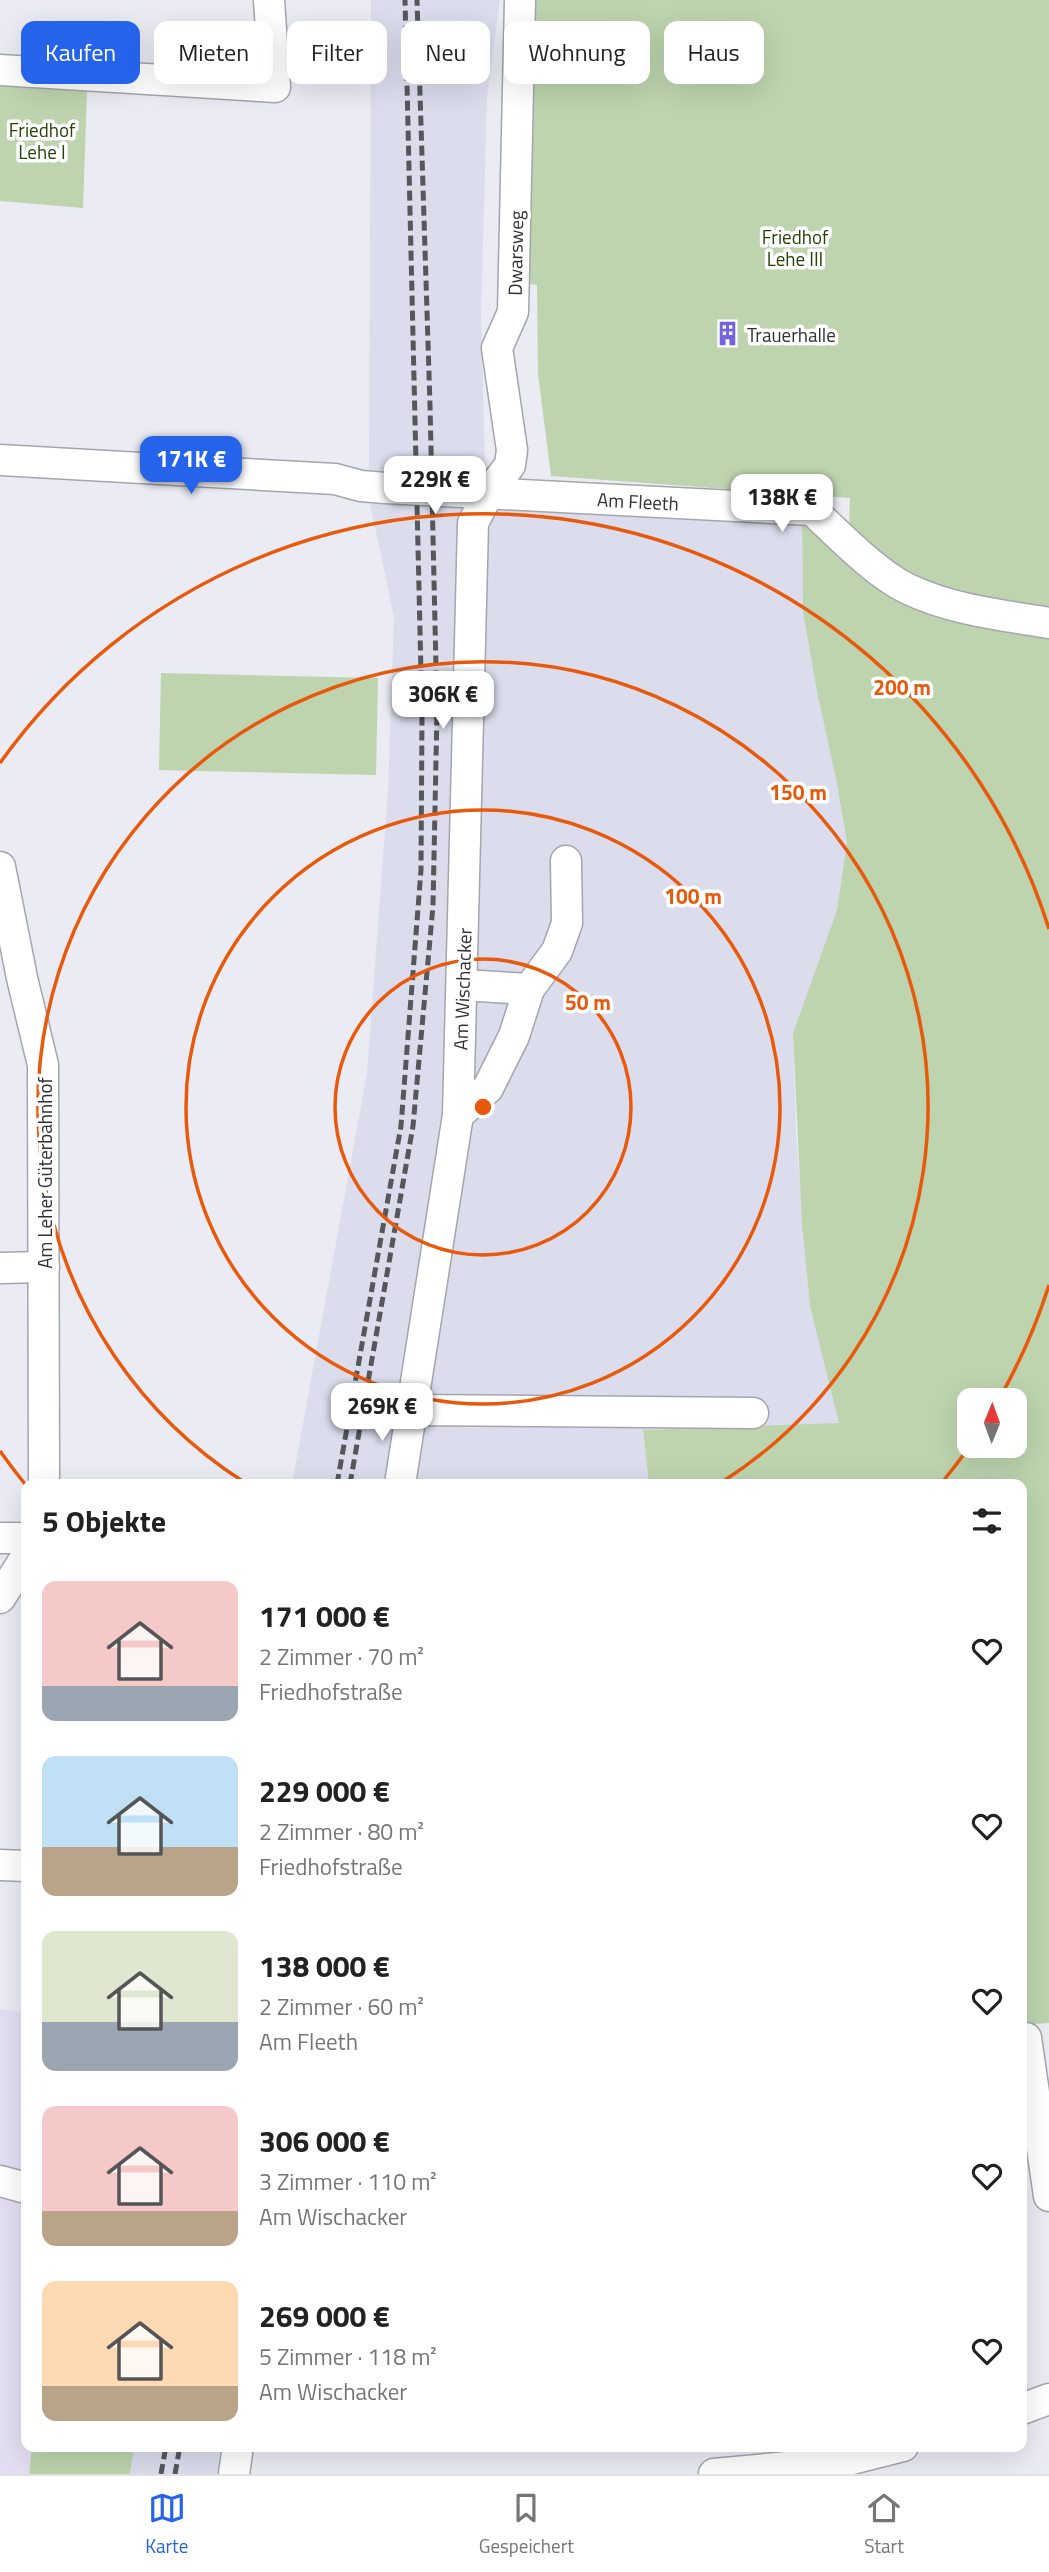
<!DOCTYPE html>
<html lang="de">
<head>
<meta charset="utf-8">
<style>
  :root { --surface:#fff; --page:#f2f2f2; --text:#222; --muted:#767676; --line:#e0e0e0; --accent:#2563eb }
  body { margin:0; font-family:"Titillium Web",sans-serif; background:var(--page); color:var(--text); height:100vh; display:flex; flex-direction:column; font-size:26px; white-space:nowrap }
  * { box-sizing:border-box; margin:0 }
  p { font-size:23px; color:var(--muted) }
  .icon { flex:none; width:38px; height:38px; fill:none; stroke:currentColor; stroke-width:2; stroke-linecap:round; stroke-linejoin:round }
  .map { position:relative; flex:1; overflow:hidden }
  .details { position:absolute; left:21px; top:1479px; width:1006px; height:973px; display:flex; flex-direction:column; background:var(--surface); border-radius:14px; box-shadow:0 7px 28px #0002 }
  .details>* { flex:none }
  .hud { position:absolute; left:21px; top:21px; width:1008px; height:63px; display:flex; gap:14px }
  .needle { width:46px; rotate:1deg }
  .buttons { position:absolute; left:957px; top:1388px; display:grid; gap:14px }
  .buttons a { display:grid; place-items:center; width:70px; height:70px; border-radius:14px; background:var(--surface); box-shadow:0 7px 28px #0002; font-size:35px }
  .price { position:absolute; translate:-50% -60px; padding:0 16px; border-radius:14px; background:#fff; color:#222; font-size:23px; line-height:46px; filter:drop-shadow(0 2px 4px #0008) }
  .price::after { content:''; position:absolute; left:50%; top:42px; width:21px; height:16px; margin-left:-10px; background:inherit; clip-path:polygon(0 0,100% 0,50% 100%) }
  .price.selected { background:var(--accent); color:#fff }
  ul { padding:0; list-style:none }
  li { display:flex; align-items:center; gap:21px; height:175px; padding:0 21px }
  li span { display:grid; place-items:center; flex:none; width:196px; height:140px; border-radius:14px; color:#555 }
  li>.icon { margin-inline-start:auto }
  span .icon { width:84px; height:84px; fill:#fffc; stroke-width:1 }
  li b { font-size:30px }
  h2 { display:flex; justify-content:space-between; align-items:center; height:84px; padding:0 21px; font-size:30px }
  .tag { padding:0 24px; border-radius:14px; background:var(--surface); box-shadow:0 7px 28px #0002; font-size:24px; line-height:63px }
  .tag.selected { background:var(--accent); color:#fff }
  .dock { display:flex; justify-content:space-around; align-items:center; height:98px; border-top:2px solid var(--line); background:var(--surface); font-size:19px; color:var(--muted) }
  .dock a { display:grid; justify-items:center; gap:4px }
  .dock .selected { color:var(--accent) }
  .map>svg:first-child { display:block }
  .commercial { fill:#e4def3 }
  .built { fill:#dbdded }
  .green { fill:#bdd4ae; fill-rule:evenodd }
  .lines { fill:none; stroke-linecap:round; stroke-linejoin:round }
  .minor-casing { stroke:#a4a5ad; stroke-width:33 }
  .minor { stroke:#fff; stroke-width:30 }
  .rail { stroke:#56575b; stroke-width:5; stroke-dasharray:10 5; stroke-linecap:butt }
  .ring { fill:none; stroke:#e8590c; stroke-width:3.5 }
  .labels { text-anchor:middle; dominant-baseline:central; stroke-width:7; stroke-linejoin:round; paint-order:stroke }
  .park-label { font-size:19px; fill:#254306; stroke:#fff }
  .street-label { font-size:19px; fill:#313134; stroke:#fff }
  .poi-label { font-size:19px; fill:#313134; stroke:#fff; text-anchor:start }
  .centre { fill:#e8590c; stroke:#fff; stroke-width:3.5 }
  .ring-label { font-size:21px; text-anchor:middle; font-weight:bold; fill:#e8590c; stroke:#fff; stroke-width:7; stroke-linejoin:round; paint-order:stroke }
</style>
</head>
<body>
<div class="map">
<svg width="1049" height="2474" viewBox="0 0 1049 2474">
  <rect width="100%" height="100%" fill="#eaebf3"/>
  <path class="commercial" d="M0 2009 26 2012V2446L32 2447 29 2474H0Z"/>
  <g class="built">
    <path d="M371 0H500L487 97 481 317 485 465 470 476 369 470Z"/>
    <path d="M369 498 802 517 803 612 817 692 836 779 847 842 837 910 793 1033 796 1133 810 1306 840 1424 643 1430 649 1484H292L367 1073 388 790 394 617Z"/>
    <path d="M134 2447H226L221 2474H130Z"/>
  </g>
  <g class="green">
    <path d="M531 0H1049V616L921 586 849 529 850 498 551 476 538 374 537 285 529 284Z"/>
    <path d="M0 85 87 90 83 208 0 201Z"/>
    <path d="M802 517 857 562 1049 630V2023L1022 2025V1484H649L643 1430 839 1423 810 1306 802 1224 793 1033 837 910 847 842 836 779 817 692 803 612ZM970 1400H1015V1446H970Z"/>
    <path d="M161 673 378 678 376 775 159 770Z"/>
    <path d="M32 2447H134L130 2474H29Z"/>
  </g>
  <g class="lines">
    <defs>
      <g id="minor">
        <path d="M0 70 275 87 269 0"/>
        <path d="M0 460 335 479 361 486 385 488 812 510C839 535 875 573 908 589 952 610 1001 615 1049 623"/>
        <path d="M0 867 22 978 43 1065 44 1484"/>
        <path d="M462 985 529 989"/>
        <path d="M458 1115 488 1088 514 1036 529 989 557 951 567 923 566 861"/>
        <path d="M0 1268 44 1267"/>
        <path d="M413 1410 753 1413"/>
        <path d="M400 1484 458 1115 473 523 488 494 510 465 512 450 497 348 513 312 520 0"/>
        <path d="M0 1538H26"/>
        <path d="M0 1598 26 1557"/>
        <path d="M0 1865 26 1866"/>
        <path d="M1026 2038 1049 2196"/>
        <path d="M0 2181 26 2188"/>
        <path d="M1022 2409 1049 2399"/>
        <path d="M234 2474 238 2446"/>
        <path d="M714 2474 840 2462 903 2446"/>
      </g>
    </defs>
    <use href="#minor" class="minor-casing"/>
    <use href="#minor" class="minor"/>
    <g class="rail">
      <path d="M337 1484 401 1126 421 870 422 715 405 0"/>
      <path d="M350 1484 413 1126 433 906 437 711 430 405 417 0"/>
      <path d="M161 2474 166 2446"/>
      <path d="M175 2474 180 2446"/>
    </g>
  </g>
  <g class="ring">
    <circle cx="483" cy="1107" r="148"/>
    <circle cx="483" cy="1107" r="297"/>
    <path d="M244 1482A445 445 0 1 1 722 1482"/>
    <path d="M1049 1285A593 593 0 0 1 999 1399M969 1447A593 593 0 0 1 944 1480M25 1484A593 593 0 0 1 0 1451M0 763A593 593 0 0 1 1049 929"/>
  </g>
  <defs>
    <symbol id="building-bare" viewBox="-9 -9 18 18"><path d="M-4-6H4V6H1V3H-1V6H-4ZM-2.5-4.3h1.7v1.8h-1.7ZM.8-4.3h1.7v1.8H.8ZM-2.5-1h1.7V.8h-1.7ZM.8-1h1.7V.8H.8Z" fill="#7663de" stroke="#fff" stroke-width="2.5" paint-order="stroke"/></symbol>
  </defs>
  <g fill-rule="evenodd">
    <use href="#building-bare" x="710" y="316" width="35" height="35"/>
  </g>
  <g class="labels">
    <g class="park-label">
      <text x="42" y="129">Friedhof<tspan x="42" dy="22">Lehe I</tspan></text>
      <text x="795" y="236">Friedhof<tspan x="795" dy="22">Lehe III</tspan></text>
    </g>
    <g class="street-label">
      <text transform="translate(515 253) rotate(-89)">Dwarsweg</text>
      <text transform="translate(638 501) rotate(3)">Am Fleeth</text>
      <text transform="translate(462 989) rotate(-88)">Am Wischacker</text>
      <text transform="translate(44 1173) rotate(-90)">Am Leher Güterbahnhof</text>
    </g>
    <g class="poi-label">
      <text x="747" y="334">Trauerhalle</text>
    </g>
  </g>
  <circle cx="483" cy="1107" r="10" class="centre"/>
  <g class="ring-label">
    <text x="902" y="695">200 m</text>
    <text x="798" y="800">150 m</text>
    <text x="693" y="904">100 m</text>
    <text x="588" y="1010">50 m</text>
  </g>
</svg>
<div class="buttons">
<a><svg class="needle" viewBox="-14 -14 28 28"><path d="M0-13l5 13h-10z" fill="#e53935"/><path d="M0 13l5-13h-10z" fill="#767676"/></svg></a>
</div>
<b class="price selected" style="left:191px;top:496px">171K €</b>
<b class="price" style="left:435px;top:516px">229K €</b>
<b class="price" style="left:782px;top:534px">138K €</b>
<b class="price" style="left:443px;top:731px">306K €</b>
<b class="price" style="left:382px;top:1443px">269K €</b>
<div class="hud">
<a class="tag selected">Kaufen</a>
<a class="tag">Mieten</a>
<a class="tag">Filter</a>
<a class="tag">Neu</a>
<a class="tag">Wohnung</a>
<a class="tag">Haus</a>
</div>
<section class="details">
<h2>5 Objekte<svg class="icon" aria-label="filters" viewBox="0 0 24 24"><path d="M4 7h16M4 17h16"/><circle cx="9" cy="7" r="2"/><circle cx="15" cy="17" r="2"/></svg></h2>
<ul>
<li><span style="background:linear-gradient(#f6c9c9 75%,#9aa5b1 0)"><svg class="icon" aria-label="home" viewBox="0 0 24 24"><path d="M3 11l9-7 9 7M6 9v11h12V9"/></svg></span><div><b>171 000 €</b><p>2 Zimmer · 70 m²</p><p>Friedhofstraße</p></div><svg class="icon" aria-label="heart" viewBox="0 0 24 24"><path d="M12 20l-8-8c-3-5 5-10 8-4 3-6 11-1 8 4z"/></svg></li>
<li><span style="background:linear-gradient(#bfe0f5 65%,#b9a48a 0)"><svg class="icon" aria-label="home" viewBox="0 0 24 24"><path d="M3 11l9-7 9 7M6 9v11h12V9"/></svg></span><div><b>229 000 €</b><p>2 Zimmer · 80 m²</p><p>Friedhofstraße</p></div><svg class="icon" aria-label="heart" viewBox="0 0 24 24"><path d="M12 20l-8-8c-3-5 5-10 8-4 3-6 11-1 8 4z"/></svg></li>
<li><span style="background:linear-gradient(#dfe7d0 65%,#9aa5b1 0)"><svg class="icon" aria-label="home" viewBox="0 0 24 24"><path d="M3 11l9-7 9 7M6 9v11h12V9"/></svg></span><div><b>138 000 €</b><p>2 Zimmer · 60 m²</p><p>Am Fleeth</p></div><svg class="icon" aria-label="heart" viewBox="0 0 24 24"><path d="M12 20l-8-8c-3-5 5-10 8-4 3-6 11-1 8 4z"/></svg></li>
<li><span style="background:linear-gradient(#f6c9c9 75%,#b9a48a 0)"><svg class="icon" aria-label="home" viewBox="0 0 24 24"><path d="M3 11l9-7 9 7M6 9v11h12V9"/></svg></span><div><b>306 000 €</b><p>3 Zimmer · 110 m²</p><p>Am Wischacker</p></div><svg class="icon" aria-label="heart" viewBox="0 0 24 24"><path d="M12 20l-8-8c-3-5 5-10 8-4 3-6 11-1 8 4z"/></svg></li>
<li><span style="background:linear-gradient(#ffd9b3 75%,#b9a48a 0)"><svg class="icon" aria-label="home" viewBox="0 0 24 24"><path d="M3 11l9-7 9 7M6 9v11h12V9"/></svg></span><div><b>269 000 €</b><p>5 Zimmer · 118 m²</p><p>Am Wischacker</p></div><svg class="icon" aria-label="heart" viewBox="0 0 24 24"><path d="M12 20l-8-8c-3-5 5-10 8-4 3-6 11-1 8 4z"/></svg></li>
</ul>
</section>
</div>
<nav class="dock">
<a class="selected"><svg class="icon" aria-label="map" viewBox="0 0 24 24"><path d="M3 6l6-2 6 2 6-2v14l-6 2-6-2-6 2zM9 4v14M15 6v14"/></svg>Karte</a>
<a><svg class="icon" aria-label="saved" viewBox="0 0 24 24"><path d="M7 4h10v16l-5-4-5 4z"/></svg>Gespeichert</a>
<a><svg class="icon" aria-label="home" viewBox="0 0 24 24"><path d="M3 11l9-7 9 7M6 9v11h12V9"/></svg>Start</a>
</nav>
</body>
</html>
